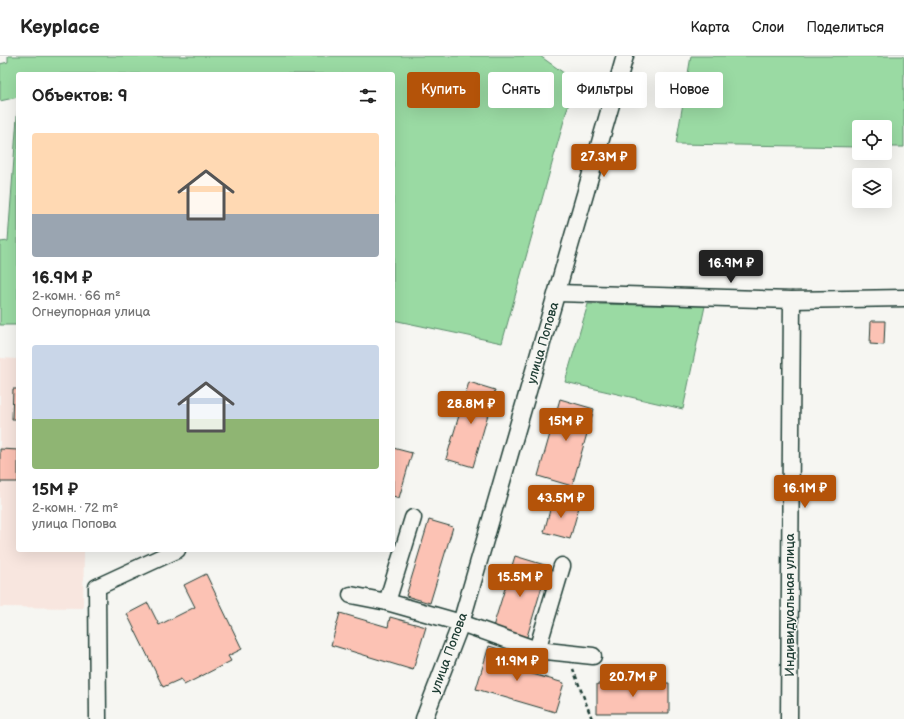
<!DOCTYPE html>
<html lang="ru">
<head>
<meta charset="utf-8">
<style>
  :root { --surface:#fff; --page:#f6f6f6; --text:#222; --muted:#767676; --line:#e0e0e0; --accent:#b45309 }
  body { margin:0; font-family:"Balsamiq Sans",sans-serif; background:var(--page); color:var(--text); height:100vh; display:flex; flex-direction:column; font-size:15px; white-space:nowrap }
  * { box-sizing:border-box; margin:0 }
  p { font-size:13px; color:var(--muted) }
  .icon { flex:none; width:22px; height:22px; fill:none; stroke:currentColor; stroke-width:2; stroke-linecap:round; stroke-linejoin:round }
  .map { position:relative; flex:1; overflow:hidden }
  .panel { position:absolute; left:16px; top:16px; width:379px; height:480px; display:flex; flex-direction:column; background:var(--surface); border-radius:4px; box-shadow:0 4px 16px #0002 }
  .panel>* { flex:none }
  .hud { position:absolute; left:407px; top:16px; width:380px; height:36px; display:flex; gap:8px }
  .fabs { position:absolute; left:852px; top:64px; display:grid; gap:8px }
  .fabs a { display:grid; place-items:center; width:40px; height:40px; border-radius:4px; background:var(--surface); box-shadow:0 4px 16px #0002; font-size:20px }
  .price { position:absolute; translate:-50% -34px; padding:0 9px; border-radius:4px; background:var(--accent); color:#fff; font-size:13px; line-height:26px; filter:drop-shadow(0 1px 2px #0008) }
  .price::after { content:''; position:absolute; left:50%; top:24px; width:12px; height:9px; margin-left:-6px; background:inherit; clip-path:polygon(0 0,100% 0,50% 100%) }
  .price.current { background:#222; color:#fff }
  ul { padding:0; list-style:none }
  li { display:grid; align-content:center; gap:8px; height:212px; padding:0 16px }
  li span { display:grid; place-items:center; height:124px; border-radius:4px; color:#555 }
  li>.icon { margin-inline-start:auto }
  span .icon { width:72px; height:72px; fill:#fffc; stroke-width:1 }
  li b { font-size:17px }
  h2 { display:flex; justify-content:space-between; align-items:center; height:48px; padding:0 16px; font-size:17px }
  .pill { padding:0 14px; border-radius:4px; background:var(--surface); box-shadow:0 4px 16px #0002; font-size:14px; line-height:36px }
  .pill.current { background:var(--accent); color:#fff }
  header { display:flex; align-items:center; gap:24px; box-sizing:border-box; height:56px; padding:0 20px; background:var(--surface); border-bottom:1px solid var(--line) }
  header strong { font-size:19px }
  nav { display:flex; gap:22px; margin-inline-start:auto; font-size:14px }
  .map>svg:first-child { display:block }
  .built { fill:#f8e6df }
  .green { fill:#9adaa3; stroke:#5c8c6c }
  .building { fill:#fcc2b4; stroke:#1f3d34 }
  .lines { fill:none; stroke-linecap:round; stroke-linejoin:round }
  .minor-casing { stroke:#1f3d34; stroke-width:19 }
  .path { stroke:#1f3d34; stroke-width:2.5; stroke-dasharray:4 3; stroke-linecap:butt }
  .minor { stroke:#f6f6f2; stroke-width:16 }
  .labels { text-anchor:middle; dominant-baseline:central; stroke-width:3; stroke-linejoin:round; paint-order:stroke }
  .street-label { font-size:13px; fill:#1f3d34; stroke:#f6f6f2 }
</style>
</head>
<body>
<header>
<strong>Keyplace</strong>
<nav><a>Карта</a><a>Слои</a><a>Поделиться</a></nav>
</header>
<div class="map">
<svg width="904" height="663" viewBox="0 0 904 663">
  <rect width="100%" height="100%" fill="#f6f6f2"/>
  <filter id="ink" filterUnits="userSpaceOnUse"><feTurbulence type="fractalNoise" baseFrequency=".025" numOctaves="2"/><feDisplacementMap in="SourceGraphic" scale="8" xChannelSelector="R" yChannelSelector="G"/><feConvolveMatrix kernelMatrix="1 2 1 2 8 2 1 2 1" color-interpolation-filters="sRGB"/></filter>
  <g filter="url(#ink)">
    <path class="built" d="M0 302 18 303V494H84L83 552 0 551Z"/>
    <g class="green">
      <path d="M8 0H540L575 25 502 287 393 264V18H18V41L0 45V8L8 6Z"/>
      <path d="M691 0H904V91H885V71H859V91L676 88Z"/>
      <path d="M18 47V269H0V186L8 185Z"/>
      <path d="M588 248 705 250 683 353 565 326Z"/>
    </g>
    <g class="building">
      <path d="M871 265H885L884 289 870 288Z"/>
      <path d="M469 326 495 334 473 411 446 403Z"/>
      <path d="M13 333H18V363H12Z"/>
      <path d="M560 343 594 353 572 430 538 420Z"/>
      <path d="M393 392 412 397 399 442 393 440Z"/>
      <path d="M0 393 18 394V426H0Z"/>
      <path d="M553 443 579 451 570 483 544 476Z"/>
      <path d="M429 464 453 471 430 547 406 540Z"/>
      <path d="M515 500 548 510 526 584 492 574Z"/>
      <path d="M206 518 242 593 228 600 231 605 184 629 181 623 163 631 127 558 148 547 159 569 195 551 184 529Z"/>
      <path d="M340 557 388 571 390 561 426 571 413 614 331 589Z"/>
      <path d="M489 590 519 599 515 613 564 627 555 656 476 633Z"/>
      <path d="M669 627V657H597V628Z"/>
    </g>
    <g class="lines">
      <defs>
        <g id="minor">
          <path d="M557 237 792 244 904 242"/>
          <path d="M413 462 387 546 461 567 537 594 562 510"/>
          <path d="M351 539 387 546"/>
          <path d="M537 594 593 600"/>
          <path d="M98 663 97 531 177 494"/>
          <path d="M424 663 461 567 625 0"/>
          <path d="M789 663 792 244"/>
        </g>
      </defs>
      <use href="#minor" class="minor-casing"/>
      <path class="path" d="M573 613 592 663"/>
      <use href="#minor" class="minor"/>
    </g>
  </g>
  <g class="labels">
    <g class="street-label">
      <text transform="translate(543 287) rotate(-74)">улица Попова</text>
      <text transform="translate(790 549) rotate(-90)">Индивидуальная улица</text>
      <text transform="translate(449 597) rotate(-70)">улица Попова</text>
    </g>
  </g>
</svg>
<div class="fabs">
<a><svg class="icon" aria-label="locate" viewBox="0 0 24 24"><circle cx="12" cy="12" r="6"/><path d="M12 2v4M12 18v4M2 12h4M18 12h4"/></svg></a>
<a><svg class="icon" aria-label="layers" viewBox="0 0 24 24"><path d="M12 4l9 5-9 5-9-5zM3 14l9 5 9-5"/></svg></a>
</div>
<b class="price" style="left:604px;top:122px">27.3M ₽</b>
<b class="price current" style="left:731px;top:228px">16.9M ₽</b>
<b class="price" style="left:471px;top:369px">28.8M ₽</b>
<b class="price" style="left:566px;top:386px">15M ₽</b>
<b class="price" style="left:805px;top:453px">16.1M ₽</b>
<b class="price" style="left:561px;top:463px">43.5M ₽</b>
<b class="price" style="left:520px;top:542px">15.5M ₽</b>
<b class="price" style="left:517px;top:626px">11.9M ₽</b>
<b class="price" style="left:633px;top:642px">20.7M ₽</b>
<div class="hud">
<a class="pill current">Купить</a>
<a class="pill">Снять</a>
<a class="pill">Фильтры</a>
<a class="pill">Новое</a>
</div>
<section class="panel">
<h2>Объектов: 9<svg class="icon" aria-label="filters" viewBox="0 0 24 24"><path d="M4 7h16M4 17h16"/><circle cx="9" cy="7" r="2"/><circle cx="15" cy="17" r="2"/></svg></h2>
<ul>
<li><span style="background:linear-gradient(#ffd9b3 65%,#9aa5b1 0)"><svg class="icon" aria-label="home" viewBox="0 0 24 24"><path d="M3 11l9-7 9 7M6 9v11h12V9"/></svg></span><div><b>16.9M ₽</b><p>2-комн. · 66 m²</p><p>Огнеупорная улица</p></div></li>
<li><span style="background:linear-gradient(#c9d6e8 60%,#8fb573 0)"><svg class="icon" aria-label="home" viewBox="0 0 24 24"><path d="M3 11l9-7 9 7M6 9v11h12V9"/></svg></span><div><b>15M ₽</b><p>2-комн. · 72 m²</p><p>улица Попова</p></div></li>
</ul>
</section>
</div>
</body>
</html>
